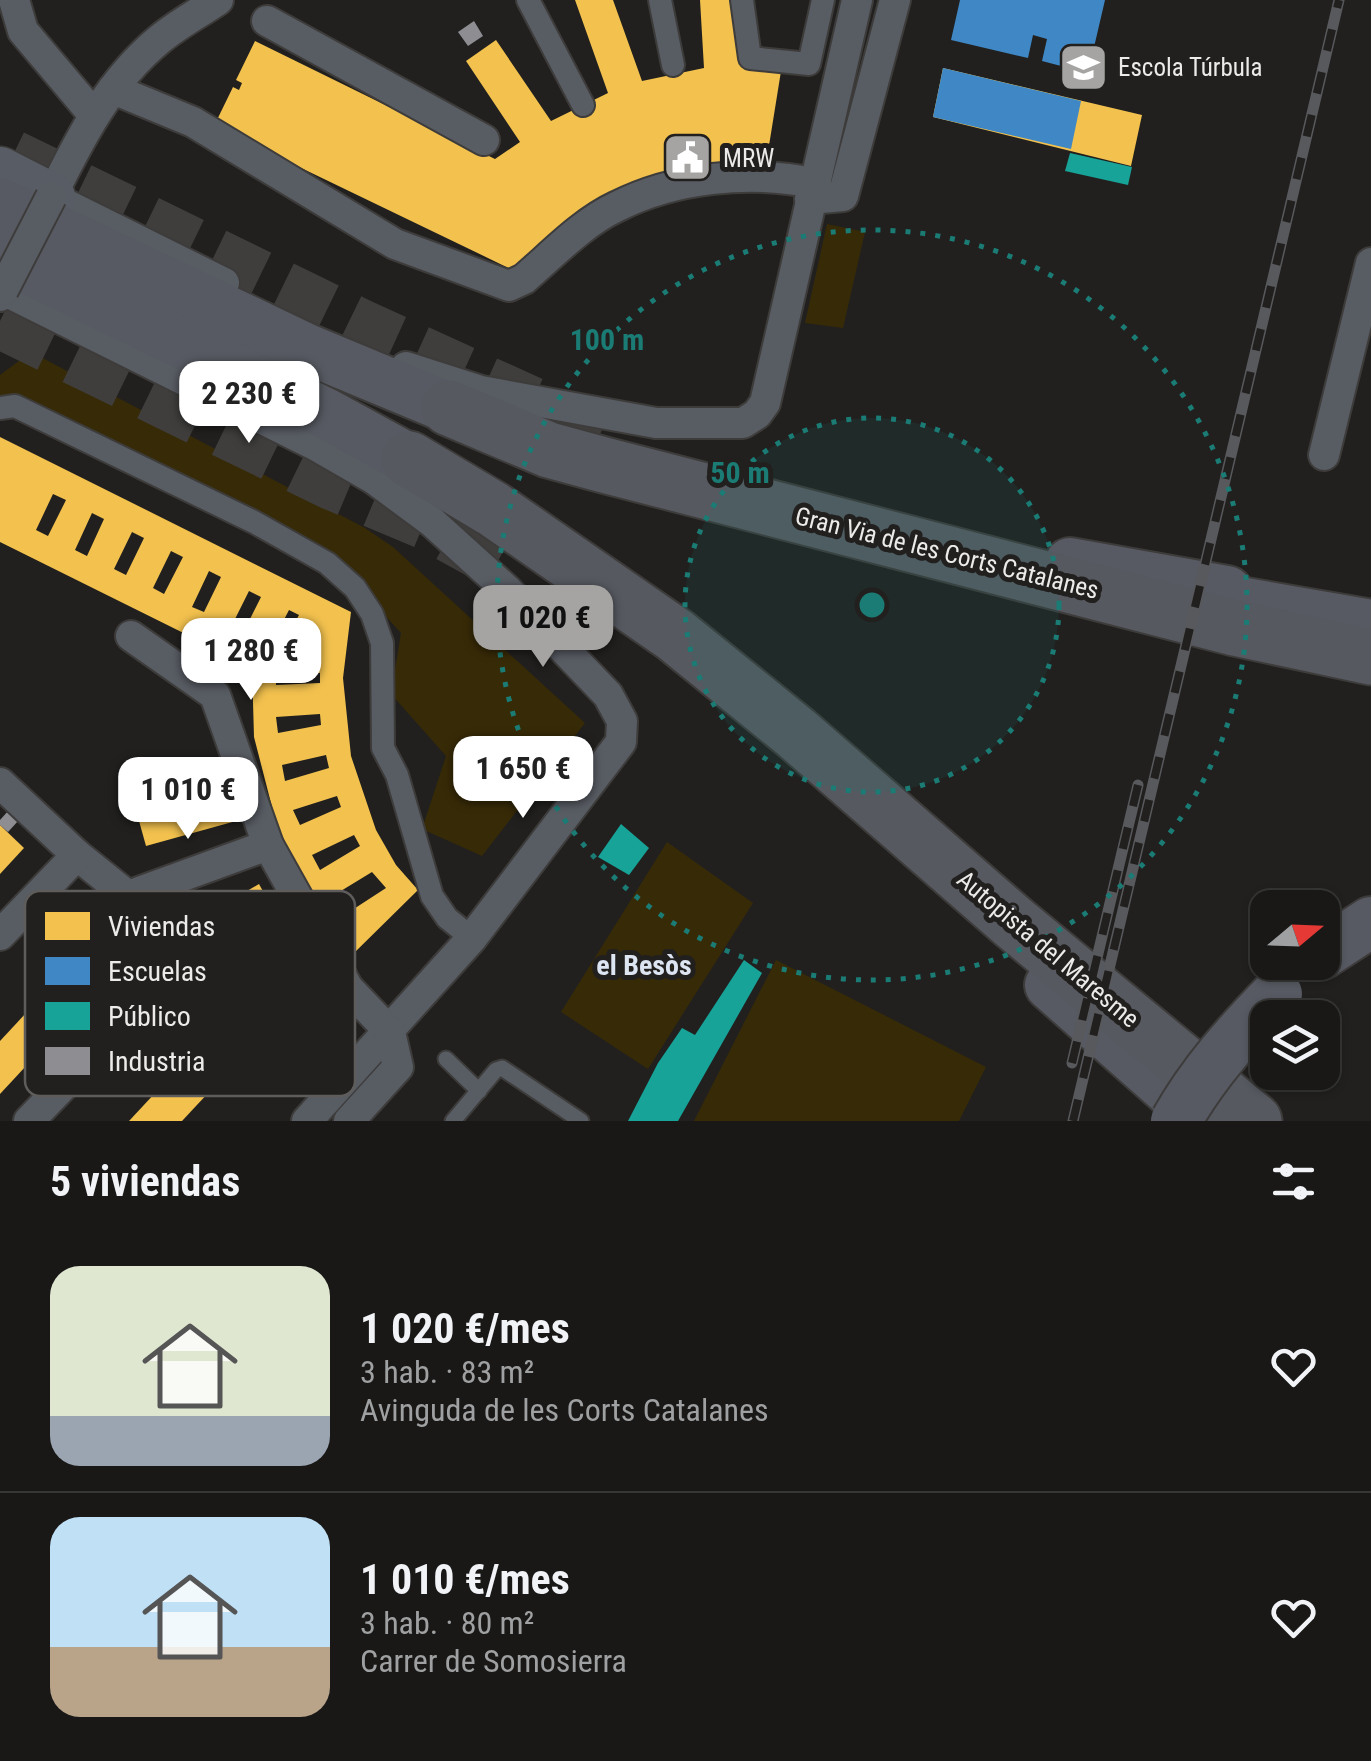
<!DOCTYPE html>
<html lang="es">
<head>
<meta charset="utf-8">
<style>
  :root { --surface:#191817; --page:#262524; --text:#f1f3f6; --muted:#9fa0a1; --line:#373736; --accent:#a5a4a2 }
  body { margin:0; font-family:"Roboto Condensed",sans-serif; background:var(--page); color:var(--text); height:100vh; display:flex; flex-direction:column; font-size:38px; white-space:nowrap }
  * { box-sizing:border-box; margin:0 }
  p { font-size:32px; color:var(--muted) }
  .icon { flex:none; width:55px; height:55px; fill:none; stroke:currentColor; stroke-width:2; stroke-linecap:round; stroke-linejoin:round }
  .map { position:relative; height:1121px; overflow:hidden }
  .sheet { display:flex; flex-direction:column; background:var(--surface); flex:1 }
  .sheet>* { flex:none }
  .needle { width:65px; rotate:71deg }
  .tools { position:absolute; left:1250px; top:890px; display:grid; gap:20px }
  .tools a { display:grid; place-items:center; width:90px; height:90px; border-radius:20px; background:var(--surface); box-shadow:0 2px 8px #0004,0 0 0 2px var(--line); font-size:50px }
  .price { position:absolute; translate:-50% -85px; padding:0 22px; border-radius:20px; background:#fff; color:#222; font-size:32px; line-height:65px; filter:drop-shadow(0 2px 5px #0008) }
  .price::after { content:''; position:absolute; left:50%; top:60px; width:30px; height:22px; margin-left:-15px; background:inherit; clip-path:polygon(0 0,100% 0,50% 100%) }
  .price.active { background:var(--accent); color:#111 }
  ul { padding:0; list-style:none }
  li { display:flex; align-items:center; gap:30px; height:250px; padding:0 50px }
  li+li { border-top:2px solid var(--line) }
  li span { display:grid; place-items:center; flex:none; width:280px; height:200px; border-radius:30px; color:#555 }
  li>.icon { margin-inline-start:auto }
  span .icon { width:120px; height:120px; fill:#fffc; stroke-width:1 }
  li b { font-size:42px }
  h2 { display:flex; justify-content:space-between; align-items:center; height:120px; padding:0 50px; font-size:42px }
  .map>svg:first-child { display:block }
  .green { fill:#372a07 }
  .homes { fill:#f2c14e; fill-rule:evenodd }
  .schools { fill:#3f88c5 }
  .public { fill:#17a398 }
  .industry { fill:#8d8d92 }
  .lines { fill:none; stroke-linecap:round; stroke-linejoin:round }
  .trunk-tunnel { stroke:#3f3e3d; stroke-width:50; stroke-dasharray:50 25; stroke-linecap:butt }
  .motorway-tunnel { stroke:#3f3e3d; stroke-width:55; stroke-dasharray:55 28; stroke-linecap:butt }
  .service-casing { stroke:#3d3c3b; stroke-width:19 }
  .pedestrian-casing { stroke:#3d3c3b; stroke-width:26 }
  .minor-casing { stroke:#3d3c3b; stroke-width:34 }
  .primary-casing { stroke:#3d3c3b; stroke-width:51 }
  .trunk-casing { stroke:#3d3c3b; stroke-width:54 }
  .motorway-casing { stroke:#3d3c3b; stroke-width:59 }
  .service { stroke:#585c63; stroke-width:15 }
  .pedestrian { stroke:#585c63; stroke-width:22 }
  .minor { stroke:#585c63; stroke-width:30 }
  .primary { stroke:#585c64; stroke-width:48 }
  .trunk { stroke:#575a62; stroke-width:50 }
  .motorway { stroke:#565960; stroke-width:55 }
  .rail-casing { stroke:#58595c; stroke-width:11 }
  .rail { stroke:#22201e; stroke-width:8; stroke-dasharray:22; stroke-linecap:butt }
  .minor-bridge-casing { stroke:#3d3c3b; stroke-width:34; stroke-linecap:butt }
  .trunk-bridge-casing { stroke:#3d3c3b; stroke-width:54; stroke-linecap:butt }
  .minor-bridge { stroke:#585c63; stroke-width:30 }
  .trunk-bridge { stroke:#575a62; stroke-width:50 }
  .ring { fill:none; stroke:#1a7c74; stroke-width:5; stroke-dasharray:5 10 }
  .labels { text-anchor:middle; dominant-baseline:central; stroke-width:10; stroke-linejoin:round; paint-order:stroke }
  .poi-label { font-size:25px; fill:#ecebe9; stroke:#22201e; text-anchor:start }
  .street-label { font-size:25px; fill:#ecebe9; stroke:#22201e }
  .neighbourhood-label { font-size:28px; font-weight:bold; fill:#dde4f2; stroke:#22201e }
  .key { fill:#22201e; stroke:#5f5d5b; stroke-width:2.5 }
  .key-label { font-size:28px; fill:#ecebe9 }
  .centre { fill:#1a7c74; stroke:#22201e; stroke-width:5 }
  .ring-label { font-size:30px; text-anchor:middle; font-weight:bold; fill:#1a7c74; stroke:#22201e; stroke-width:10; stroke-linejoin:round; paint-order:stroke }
</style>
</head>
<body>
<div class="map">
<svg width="1371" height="1121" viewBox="0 0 1371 1121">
  <rect width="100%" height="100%" fill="#21201f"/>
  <g class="green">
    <path d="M827 224 865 232 843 328 805 323Z"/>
    <path d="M31 352 365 528 393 547 585 723 482 856 422 829 446 756 391 694 401 633 329 554 0 403V375Z"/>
    <path d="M667 842 753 903 648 1069 561 1012Z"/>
    <path d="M776 960 986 1067 959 1121H694Z"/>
  </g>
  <g class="homes">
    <path d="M575 0H613L642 81 704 68 700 0H737L741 65H782L767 158 682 168 656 174 625 188 517 272 214 126 233 87 239 90 242 83 236 80 255 41 495 159 520 142 466 61 496 40 551 121 608 93Z"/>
    <path d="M943 68 1142 115 1131 166 933 117Z"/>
    <path d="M0 437 351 612 343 678 351 756 376 830 396 865 418 890 352 955 320 917 279 834 254 737 252 667 0 542ZM53 494 66 500 48 536 36 530ZM92 513 104 519 87 556 75 550ZM132 532 144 538 126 575 114 569ZM171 551 183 557 164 594 153 588ZM209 571 221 577 204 612 192 607ZM249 591 261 597 243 633 231 627ZM289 610 299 615 284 643 300 650V672L320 673V683L276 685V678H267L266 670 277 650 270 647ZM320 714 321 725 278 733 276 717ZM326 755 329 768 285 781 282 765ZM337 796 341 807 300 825 293 810ZM354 835 360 846 320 870 312 855ZM372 872 386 888 346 914 331 897Z"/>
    <path d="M226 785 236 821 146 846 136 810Z"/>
    <path d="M0 825 24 848 0 874Z"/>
    <path d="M259 884 277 917 197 962 179 930Z"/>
    <path d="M106 927 133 951 0 1094V1041Z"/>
    <path d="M277 962 306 988 182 1121H129Z"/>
  </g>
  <g class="schools">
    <path d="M960 0H1105L1088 73 1042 61 1047 39 1033 35 1028 58 951 40Z"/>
    <path d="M943 68 1081 101 1071 149 933 117Z"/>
  </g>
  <g class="public">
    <path d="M1070 153 1132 167 1128 185 1065 171Z"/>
    <path d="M621 824 649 848 629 875 598 857Z"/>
    <path d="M744 960 762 973 678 1121H628L658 1063 682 1028 695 1035Z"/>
  </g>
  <g class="industry">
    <path d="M474 21 483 36 468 46 458 32Z"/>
    <path d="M9 810 19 820 8 832 0 825V820Z"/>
  </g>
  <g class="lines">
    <path class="trunk-tunnel" d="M13 155 361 324 614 439"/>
    <path class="motorway-tunnel" d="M0 321 333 483 428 523 521 574"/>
    <defs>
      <g id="service">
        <path d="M446 1059 479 1091"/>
        <path d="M453 1121 496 1070 502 1068 581 1121"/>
      </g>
      <g id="pedestrian">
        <path d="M528 0 583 105"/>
        <path d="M660 0 673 65"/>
        <path d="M742 0 750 58 809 64 823 0"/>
        <path d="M0 408 15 406 254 522 327 563 355 588 372 614 382 643 383 748 397 775 432 896 447 918 472 938"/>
      </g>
      <g id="minor">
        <path d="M14 0 23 31 93 114"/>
        <path d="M218 0C199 13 178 24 160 39 109 81 80 138 51 197L224 283"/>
        <path d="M267 21 484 140"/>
        <path d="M113 89 193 122 395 244 509 286 524 279C552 255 582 223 616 207 675 177 750 170 814 183"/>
        <path d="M810 199 843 196 895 0"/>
        <path d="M0 296 3 290 315 445 374 479 432 522 506 589 608 695 622 721 621 742 472 938 307 1121"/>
        <path d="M406 367 481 391 656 423H743L757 414 765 403 857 0"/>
        <path d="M1324 455 1371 263"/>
        <path d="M131 636 215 695 268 845 348 988 390 1032"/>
        <path d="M0 783 77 855 128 896 155 934 168 970 156 989 29 1121"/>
        <path d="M128 896 268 845"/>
        <path d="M0 935 77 855"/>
        <path d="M349 1121 398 1067 390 1032"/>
      </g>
      <path id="primary" d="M0 171 51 197"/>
      <g id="trunk">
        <path d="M0 203 307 349 449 408"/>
        <path d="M0 255 325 413 409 459"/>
        <path d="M1070 563 1227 591"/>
        <path d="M1194 594 1371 625"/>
        <path d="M1322 954 1371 922"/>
        <path d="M1050 985 1204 1121"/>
      </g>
      <g id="motorway">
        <path d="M449 408 549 450 604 465 1235 628 1371 657"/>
        <path d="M409 459 493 509 675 635 796 733 1013 922 1254 1121"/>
      </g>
    </defs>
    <use href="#service" class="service-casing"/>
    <use href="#pedestrian" class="pedestrian-casing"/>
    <use href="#minor" class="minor-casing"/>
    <use href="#primary" class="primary-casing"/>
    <use href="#trunk" class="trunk-casing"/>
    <use href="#motorway" class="motorway-casing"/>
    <use href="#service" class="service"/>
    <use href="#pedestrian" class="pedestrian"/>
    <use href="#minor" class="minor"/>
    <use href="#primary" class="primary"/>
    <use href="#trunk" class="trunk"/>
    <use href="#motorway" class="motorway"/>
    <defs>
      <g id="rail">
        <path d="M1072 1063 1138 785"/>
        <path d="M1073 1121 1339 0"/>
      </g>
    </defs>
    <use href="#rail" class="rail-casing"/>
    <use href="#rail" class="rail"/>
    <defs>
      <path id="minor-bridge" d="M3 290 51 197"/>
      <path id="trunk-bridge" d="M1176 1121C1203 1073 1239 1033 1277 994"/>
    </defs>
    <use href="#minor-bridge" class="minor-bridge-casing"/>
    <use href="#trunk-bridge" class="trunk-bridge-casing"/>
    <use href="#minor-bridge" class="minor-bridge"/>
    <use href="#trunk-bridge" class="trunk-bridge"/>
  </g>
  <circle cx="872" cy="605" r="187" fill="#1a7c74" fill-opacity=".12"/>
  <g class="ring">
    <circle cx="872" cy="605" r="187"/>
    <circle cx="872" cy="605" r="375"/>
  </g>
  <defs>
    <symbol id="school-square" viewBox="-11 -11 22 22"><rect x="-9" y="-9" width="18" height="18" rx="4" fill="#a5a4a2" stroke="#22201e"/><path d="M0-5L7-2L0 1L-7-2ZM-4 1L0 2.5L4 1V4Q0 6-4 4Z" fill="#fff"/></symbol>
    <symbol id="civic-square" viewBox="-11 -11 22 22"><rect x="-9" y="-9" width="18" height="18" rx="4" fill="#a5a4a2" stroke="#22201e"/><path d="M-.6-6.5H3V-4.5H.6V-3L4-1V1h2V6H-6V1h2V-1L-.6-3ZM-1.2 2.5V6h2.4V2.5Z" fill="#fff"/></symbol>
  </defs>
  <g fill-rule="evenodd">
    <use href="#school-square" x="1056" y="40" width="55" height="55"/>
    <use href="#civic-square" x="660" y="130" width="55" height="55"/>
  </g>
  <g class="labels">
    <g class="poi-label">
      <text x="1118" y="67">Escola Túrbula</text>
      <text x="723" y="158">MRW</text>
    </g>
    <g class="street-label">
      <text transform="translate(947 553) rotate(14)">Gran Via de les Corts Catalanes</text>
      <text transform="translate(1048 949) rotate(40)">Autopista del Maresme</text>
    </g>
    <g class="neighbourhood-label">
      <text x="644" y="965">el Besòs</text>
    </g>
  </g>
  <rect x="25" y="891" width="330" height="205" rx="15" class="key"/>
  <rect x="45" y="912" width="45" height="28" fill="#f2c14e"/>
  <rect x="45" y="957" width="45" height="28" fill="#3f88c5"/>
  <rect x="45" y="1002" width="45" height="28" fill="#17a398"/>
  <rect x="45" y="1047" width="45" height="28" fill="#8d8d92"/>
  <g class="key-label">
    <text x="108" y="936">Viviendas</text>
    <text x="108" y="981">Escuelas</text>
    <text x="108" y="1026">Público</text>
    <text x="108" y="1071">Industria</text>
  </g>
  <circle cx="872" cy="605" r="15" class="centre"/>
  <g class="ring-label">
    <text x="607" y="350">100 m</text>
    <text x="740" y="483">50 m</text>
  </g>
</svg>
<div class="tools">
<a><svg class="needle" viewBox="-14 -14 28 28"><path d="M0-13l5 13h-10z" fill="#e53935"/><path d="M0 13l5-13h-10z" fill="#9fa0a1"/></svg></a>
<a><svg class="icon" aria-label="layers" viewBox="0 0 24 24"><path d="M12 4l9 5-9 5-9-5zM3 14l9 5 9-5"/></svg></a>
</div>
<b class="price" style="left:249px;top:446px">2 230 €</b>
<b class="price active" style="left:543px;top:670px">1 020 €</b>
<b class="price" style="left:251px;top:703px">1 280 €</b>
<b class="price" style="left:523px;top:821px">1 650 €</b>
<b class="price" style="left:188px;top:842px">1 010 €</b>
</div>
<section class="sheet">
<h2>5 viviendas<svg class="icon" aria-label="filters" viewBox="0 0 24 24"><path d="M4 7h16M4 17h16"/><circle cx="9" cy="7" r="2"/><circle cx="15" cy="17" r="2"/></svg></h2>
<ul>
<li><span style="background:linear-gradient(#dfe7d0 75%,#9aa5b1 0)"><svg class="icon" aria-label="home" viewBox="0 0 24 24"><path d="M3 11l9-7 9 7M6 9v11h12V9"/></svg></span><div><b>1 020 €/mes</b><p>3 hab. · 83 m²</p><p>Avinguda de les Corts Catalanes</p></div><svg class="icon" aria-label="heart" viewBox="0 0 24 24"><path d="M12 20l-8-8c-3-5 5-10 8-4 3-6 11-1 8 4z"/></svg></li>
<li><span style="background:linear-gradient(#bfe0f5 65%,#b9a48a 0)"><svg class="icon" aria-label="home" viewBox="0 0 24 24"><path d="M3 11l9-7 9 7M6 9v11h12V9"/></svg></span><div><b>1 010 €/mes</b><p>3 hab. · 80 m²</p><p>Carrer de Somosierra</p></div><svg class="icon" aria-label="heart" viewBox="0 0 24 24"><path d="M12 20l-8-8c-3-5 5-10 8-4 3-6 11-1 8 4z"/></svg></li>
</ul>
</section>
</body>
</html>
